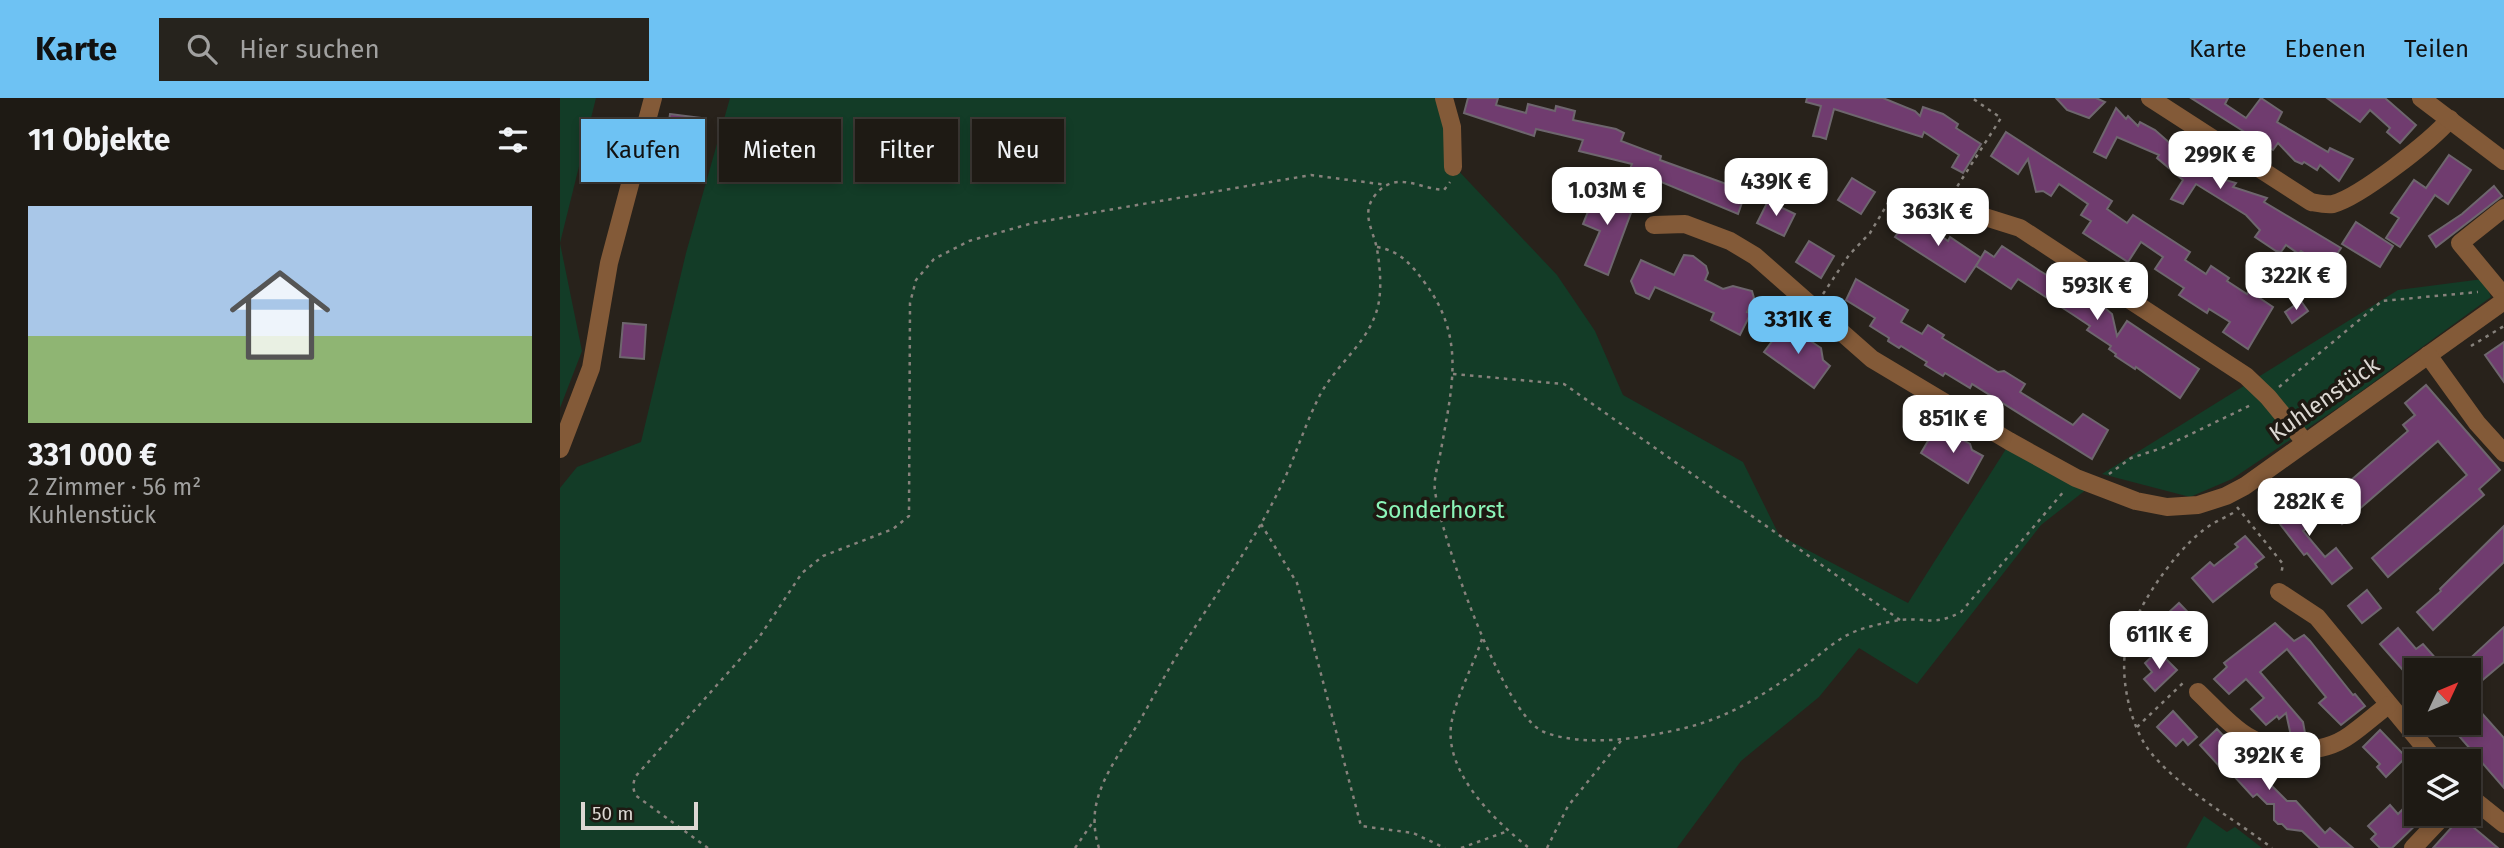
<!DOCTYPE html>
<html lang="de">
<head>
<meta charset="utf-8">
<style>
  :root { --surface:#1e1a14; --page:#26231d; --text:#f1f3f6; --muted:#a1a1a0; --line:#3c3834; --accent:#6ec2f3 }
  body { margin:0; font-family:"Fira Sans",sans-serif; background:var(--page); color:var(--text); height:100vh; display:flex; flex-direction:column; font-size:26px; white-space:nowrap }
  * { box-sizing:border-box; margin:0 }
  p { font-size:23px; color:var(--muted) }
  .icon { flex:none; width:38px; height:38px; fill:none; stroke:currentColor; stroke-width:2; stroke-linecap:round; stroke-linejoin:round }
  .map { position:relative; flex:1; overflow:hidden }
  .details { display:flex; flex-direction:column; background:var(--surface); width:560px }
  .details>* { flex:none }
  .top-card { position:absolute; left:21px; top:21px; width:665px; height:63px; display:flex; gap:14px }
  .needle { width:46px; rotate:46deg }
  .buttons { position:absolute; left:1844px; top:560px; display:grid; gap:14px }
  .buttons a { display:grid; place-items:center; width:77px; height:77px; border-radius:0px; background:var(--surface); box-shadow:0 4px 10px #0003,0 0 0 2px var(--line); font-size:35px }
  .scale { position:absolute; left:21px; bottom:18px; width:117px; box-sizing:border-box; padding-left:7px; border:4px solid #dcd8d3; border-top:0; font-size:19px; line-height:24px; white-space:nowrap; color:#dcd8d3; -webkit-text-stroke:5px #1e1912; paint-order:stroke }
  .price { position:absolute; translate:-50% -60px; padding:0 16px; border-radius:14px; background:#fff; color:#222; font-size:23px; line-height:46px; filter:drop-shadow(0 2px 4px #0008) }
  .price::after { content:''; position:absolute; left:50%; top:42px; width:21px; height:16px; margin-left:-10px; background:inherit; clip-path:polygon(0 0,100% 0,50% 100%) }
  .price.on { background:var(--accent); color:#111 }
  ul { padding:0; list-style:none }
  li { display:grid; align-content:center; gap:14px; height:371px; padding:0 28px }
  li span { display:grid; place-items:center; height:217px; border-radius:0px; color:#555 }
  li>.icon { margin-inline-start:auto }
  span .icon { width:126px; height:126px; fill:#fffc; stroke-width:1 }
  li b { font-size:30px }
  h2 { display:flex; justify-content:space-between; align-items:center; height:84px; padding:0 28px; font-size:30px }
  .pill { padding:0 24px; border-radius:0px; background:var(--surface); box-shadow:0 4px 10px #0003,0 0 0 2px var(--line); font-size:24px; line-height:63px }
  .pill.on { background:var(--accent); color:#111 }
  header { display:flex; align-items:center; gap:42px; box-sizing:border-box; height:98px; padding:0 35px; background:var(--accent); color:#111 }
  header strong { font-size:33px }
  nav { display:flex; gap:38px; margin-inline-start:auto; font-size:24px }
  .search { width:490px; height:63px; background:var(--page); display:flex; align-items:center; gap:18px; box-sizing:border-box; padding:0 24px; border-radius:0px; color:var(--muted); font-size:26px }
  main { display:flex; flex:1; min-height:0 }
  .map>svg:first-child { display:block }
  .green { fill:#133c27 }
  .building { fill:#703c6f; stroke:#6e666e; stroke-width:2 }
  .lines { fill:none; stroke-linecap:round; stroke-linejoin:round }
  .path { stroke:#87827c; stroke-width:2.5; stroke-dasharray:3.5 5; stroke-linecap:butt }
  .minor { stroke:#835a38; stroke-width:18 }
  .labels { text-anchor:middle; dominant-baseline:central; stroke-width:7; stroke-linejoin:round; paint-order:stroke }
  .street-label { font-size:23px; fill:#dcd8d3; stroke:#1e1912 }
  .park-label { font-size:23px; fill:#8bf6b9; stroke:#1e1912 }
</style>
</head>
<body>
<header>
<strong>Karte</strong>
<div class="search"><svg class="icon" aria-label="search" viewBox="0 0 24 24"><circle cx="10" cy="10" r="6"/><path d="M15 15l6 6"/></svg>Hier suchen</div>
<nav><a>Karte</a><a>Ebenen</a><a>Teilen</a></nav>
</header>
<main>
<section class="details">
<h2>11 Objekte<svg class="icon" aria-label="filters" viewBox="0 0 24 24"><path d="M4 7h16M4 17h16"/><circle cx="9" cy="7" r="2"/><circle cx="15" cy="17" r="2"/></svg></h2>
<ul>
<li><span style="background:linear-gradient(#a9c7e8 60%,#8fb573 0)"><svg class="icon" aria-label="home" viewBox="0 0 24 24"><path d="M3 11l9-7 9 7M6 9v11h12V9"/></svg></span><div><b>331 000 €</b><p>2 Zimmer · 56 m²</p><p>Kuhlenstück</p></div></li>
</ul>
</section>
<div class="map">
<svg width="1944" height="750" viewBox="0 0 1944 750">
  <rect width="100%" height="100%" fill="#28221b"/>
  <g class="green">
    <path d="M0 0H36L0 145 22 253 0 310Z"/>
    <path d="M170 0H883L894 68 997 177 1035 233 1063 297 1183 364 1219 437 1348 505 1446 351 1527 391 1481 427 1357 586 1299 550 1259 599 1181 663 1117 750H0V390L17 369 81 344 126 155Z"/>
    <path d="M1923 181 1931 199 1785 305 1672 381 1630 399 1542 376 1838 192Z"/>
    <path d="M1644 718 1667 734 1675 729 1702 750H1626Z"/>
  </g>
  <g class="building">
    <path d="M908 0H938L936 7 966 15 968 6 995 13 996 8 1015 13 1013 22 1056 31 1064 35 1061 43 1101 58 1100 62 1186 93 1178 116 1070 71 1072 66 1019 53 1023 42 976 31 974 38 904 15Z"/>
    <path d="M1247 0H1323L1355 13 1360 18 1363 9 1383 16 1398 26 1396 30 1421 46 1403 75 1392 69 1399 57 1364 34 1362 39 1274 11 1266 41 1260 39 1253 38 1261 8 1246 4Z"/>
    <path d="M1496 0H1536L1545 4 1529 20 1507 12Z"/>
    <path d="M1631 0H1668L1665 6 1686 20 1701 0 1722 14 1717 24 1768 54 1770 50 1793 61 1779 83 1760 67 1757 72 1744 64 1742 66 1735 63 1718 45 1713 52Z"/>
    <path d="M1767 0H1825L1856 27 1840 45 1827 34 1830 30 1810 12 1800 24Z"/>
    <path d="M1556 10 1566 21 1568 18 1578 28 1580 24 1595 32 1621 55 1667 73 1662 81 1676 85 1673 89 1707 100 1704 104 1781 150 1768 170 1741 153 1739 156 1726 147 1721 154 1716 153 1695 139 1700 132 1686 117 1636 86 1623 106 1611 101 1623 82 1597 60 1599 57 1557 39 1546 60 1534 54Z"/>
    <path d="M110 16 142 20 124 75 102 72Z"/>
    <path d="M1446 34 1552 103 1547 111 1567 125 1573 117 1630 154 1625 162 1646 176 1651 168 1669 180 1667 183 1687 196 1689 193 1713 209 1688 251 1663 234 1670 224 1649 211 1647 215 1619 197 1624 190 1595 171 1603 159 1581 144 1568 164 1523 135 1531 123 1521 117 1528 106 1499 86 1491 98 1483 93 1476 94 1468 61 1458 76 1431 58Z"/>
    <path d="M1889 57 1911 72 1888 106 1875 97 1840 149 1826 140 1839 120 1831 115 1854 82 1866 90Z"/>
    <path d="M1292 80 1315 94 1301 116 1278 102Z"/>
    <path d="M1934 88 1942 98 1876 149 1869 138 1902 116Z"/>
    <path d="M1038 89 1075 104 1048 177 1025 167 1040 133 1023 126Z"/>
    <path d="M1208 103 1235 116 1224 138 1197 125Z"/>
    <path d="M1351 116 1388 143 1390 139 1421 160 1405 184 1335 139Z"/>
    <path d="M1796 124 1833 148 1820 169 1782 146Z"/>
    <path d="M1249 143 1274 158 1261 180 1236 164Z"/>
    <path d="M1442 148 1480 173 1509 190 1511 187 1539 205 1552 216 1557 238 1567 223 1639 271 1620 300 1576 269 1575 271 1555 258 1556 256 1549 251 1551 248 1527 232 1530 228 1512 216 1458 181 1451 191 1416 168 1425 153 1434 159Z"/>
    <path d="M1124 157 1133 158 1146 168 1148 175 1145 182 1163 191 1173 188 1192 193 1194 200 1187 214 1191 215 1180 237 1151 222 1154 215 1095 189 1089 201 1076 195 1071 183 1081 162 1114 177Z"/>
    <path d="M1296 181 1348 212 1341 224 1362 236 1368 227 1384 237 1382 240 1438 274 1444 273 1465 286 1460 294 1513 327 1523 316 1548 332 1532 361 1412 286 1410 290 1385 275 1383 278 1365 267 1367 264 1341 248 1339 250 1328 243 1329 240 1310 228 1315 220 1286 202Z"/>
    <path d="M1741 203 1748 213 1732 225 1725 214Z"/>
    <path d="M63 225 86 227 84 261 60 259Z"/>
    <path d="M1225 226 1261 250 1263 262 1270 268 1254 290 1204 254Z"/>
    <path d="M1944 244V284L1925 257Z"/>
    <path d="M1866 287 1940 372 1919 391 1924 397 1828 479 1812 460 1907 377 1878 343 1782 426 1766 407 1778 397 1776 395 1848 333 1843 327 1855 317 1845 305Z"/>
    <path d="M1375 331 1385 337 1391 335 1410 346 1412 352 1423 358 1408 385 1361 355Z"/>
    <path d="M1731 396 1738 397 1757 422 1743 433 1765 459 1776 450 1792 470 1772 486 1747 455 1744 457 1713 417 1725 406 1726 400Z"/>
    <path d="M1944 428V464L1873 532 1857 514 1881 493 1880 491Z"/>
    <path d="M1685 438 1704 459 1695 466 1697 469 1653 504 1632 480 1650 464 1654 468 1678 449 1675 446Z"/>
    <path d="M1807 492 1821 510 1802 525 1788 508Z"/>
    <path d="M1619 505 1645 532 1627 548 1585 549 1613 522 1607 516Z"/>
    <path d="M1715 525 1734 543 1744 537 1750 543 1793 597 1795 596 1805 608 1781 627 1759 605 1766 599 1727 551 1700 574 1743 624 1745 635 1731 638 1726 615 1719 621 1717 618 1706 627 1691 611 1704 600 1686 581 1669 596 1654 581 1667 569 1664 565Z"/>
    <path d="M1944 529V564L1919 585 1903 567Z"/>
    <path d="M1838 530 1856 551 1863 546 1886 572H1857V588L1820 546Z"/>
    <path d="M1598 553 1617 572 1595 593 1584 581 1592 574 1585 565Z"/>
    <path d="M1918 611 1944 640V690L1899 638 1901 636 1896 630 1902 625H1909V618Z"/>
    <path d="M1613 613 1637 639 1628 647 1623 641 1616 648 1597 629Z"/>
    <path d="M1657 631 1689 665 1694 660 1713 681 1709 685 1727 703H1736L1765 735 1770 730 1793 750H1760L1742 733 1727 731 1722 726H1718L1714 722V706H1707L1697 696 1693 699 1663 666 1660 669 1640 647Z"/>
    <path d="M1820 632 1846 659 1826 679 1817 669 1820 666 1803 649Z"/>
    <path d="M1857 697V716H1867L1832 750H1820L1811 741 1816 736 1808 728 1830 707 1838 716Z"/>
    <path d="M1901 719 1919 734 1938 750H1873Z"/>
  </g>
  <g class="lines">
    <g class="path">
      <path d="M1379 117 1441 20 1412 0"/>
      <path d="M817 149C840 153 851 166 865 185 906 240 892 289 881 352 879 364 873 381 875 393 881 438 943 618 984 634 1026 650 1083 640 1125 630 1173 618 1206 595 1246 567 1262 555 1280 538 1299 532 1309 528 1329 524 1340 522 1367 519 1372 529 1401 514L1505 392"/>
      <path d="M1263 196 1289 157 1310 135 1334 95 1395 128 1408 124"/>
      <path d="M1911 248 1944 228"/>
      <path d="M893 276 1004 286 1340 522"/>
      <path d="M1719 289 1822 203 1918 194"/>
      <path d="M1549 376 1571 360 1602 350 1693 306"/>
      <path d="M1677 409 1723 466 1721 477"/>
      <path d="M1673 415C1662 421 1650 426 1641 434 1612 457 1570 517 1565 554 1561 585 1571 630 1591 655 1623 693 1673 720 1712 750"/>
      <path d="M701 426 737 485 801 728 853 735 885 750"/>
      <path d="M922 541C913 568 898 595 892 622 881 672 935 723 969 750"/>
      <path d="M1577 629 1623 585 1625 586"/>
      <path d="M148 750 75 697 73 688 75 679 198 541 242 475 263 458 333 431 349 418 350 205 356 182 374 161 409 143 473 125 751 77 827 87"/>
      <path d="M515 750 535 721"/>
      <path d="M539 750C534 735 533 718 537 703 544 675 564 649 579 624 594 598 608 571 624 546 658 493 693 446 721 388 735 360 744 329 758 301 774 267 809 246 818 208 822 191 820 168 817 151 813 131 800 115 816 96 836 72 860 91 884 92L890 84"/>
      <path d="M901 750 948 733"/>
      <path d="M987 750 1008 708 1064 639"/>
    </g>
    <g class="minor">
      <path d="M884 0 892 29 893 69"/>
      <path d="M1590 0 1751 104C1757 105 1766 107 1773 106 1800 99 1871 43 1890 21"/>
      <path d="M1861 0 1944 63"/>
      <path d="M1944 110 1900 145 1944 198"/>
      <path d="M1425 119 1460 130 1686 278 1708 299 1745 344"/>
      <path d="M1094 127 1125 126 1170 143 1195 158 1312 261 1449 343 1516 380 1576 403 1607 409 1638 407 1666 398 1685 388 1944 203"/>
      <path d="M1868 257 1917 325 1944 355"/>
      <path d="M0 351 31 270 49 165 93 0"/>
      <path d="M1719 494 1757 519 1876 663"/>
      <path d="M1638 594C1653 608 1669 627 1687 638 1716 656 1761 658 1790 637 1803 628 1815 617 1828 607"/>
      <path d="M1909 698 1944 726"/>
      <path d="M1853 750 1885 716"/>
    </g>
  </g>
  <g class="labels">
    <g class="street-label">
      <text transform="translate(1764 301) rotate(-35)">Kuhlenstück</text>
    </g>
    <g class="park-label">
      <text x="880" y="412">Sonderhorst</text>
    </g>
  </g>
</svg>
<div class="buttons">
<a><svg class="needle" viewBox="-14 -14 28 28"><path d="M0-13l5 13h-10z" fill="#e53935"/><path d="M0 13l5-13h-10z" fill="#a1a1a0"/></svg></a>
<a><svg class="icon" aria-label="layers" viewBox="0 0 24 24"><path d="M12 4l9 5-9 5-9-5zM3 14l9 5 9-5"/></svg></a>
</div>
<div class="scale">50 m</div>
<b class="price" style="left:1660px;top:93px">299K €</b>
<b class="price" style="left:1216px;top:120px">439K €</b>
<b class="price" style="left:1047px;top:129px">1.03M €</b>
<b class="price" style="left:1378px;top:150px">363K €</b>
<b class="price" style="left:1736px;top:214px">322K €</b>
<b class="price" style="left:1537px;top:224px">593K €</b>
<b class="price on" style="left:1238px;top:258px">331K €</b>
<b class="price" style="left:1393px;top:357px">851K €</b>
<b class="price" style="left:1749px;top:440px">282K €</b>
<b class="price" style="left:1599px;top:573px">611K €</b>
<b class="price" style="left:1709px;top:694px">392K €</b>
<div class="top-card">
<a class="pill on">Kaufen</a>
<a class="pill">Mieten</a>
<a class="pill">Filter</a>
<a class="pill">Neu</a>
</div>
</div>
</main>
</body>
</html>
